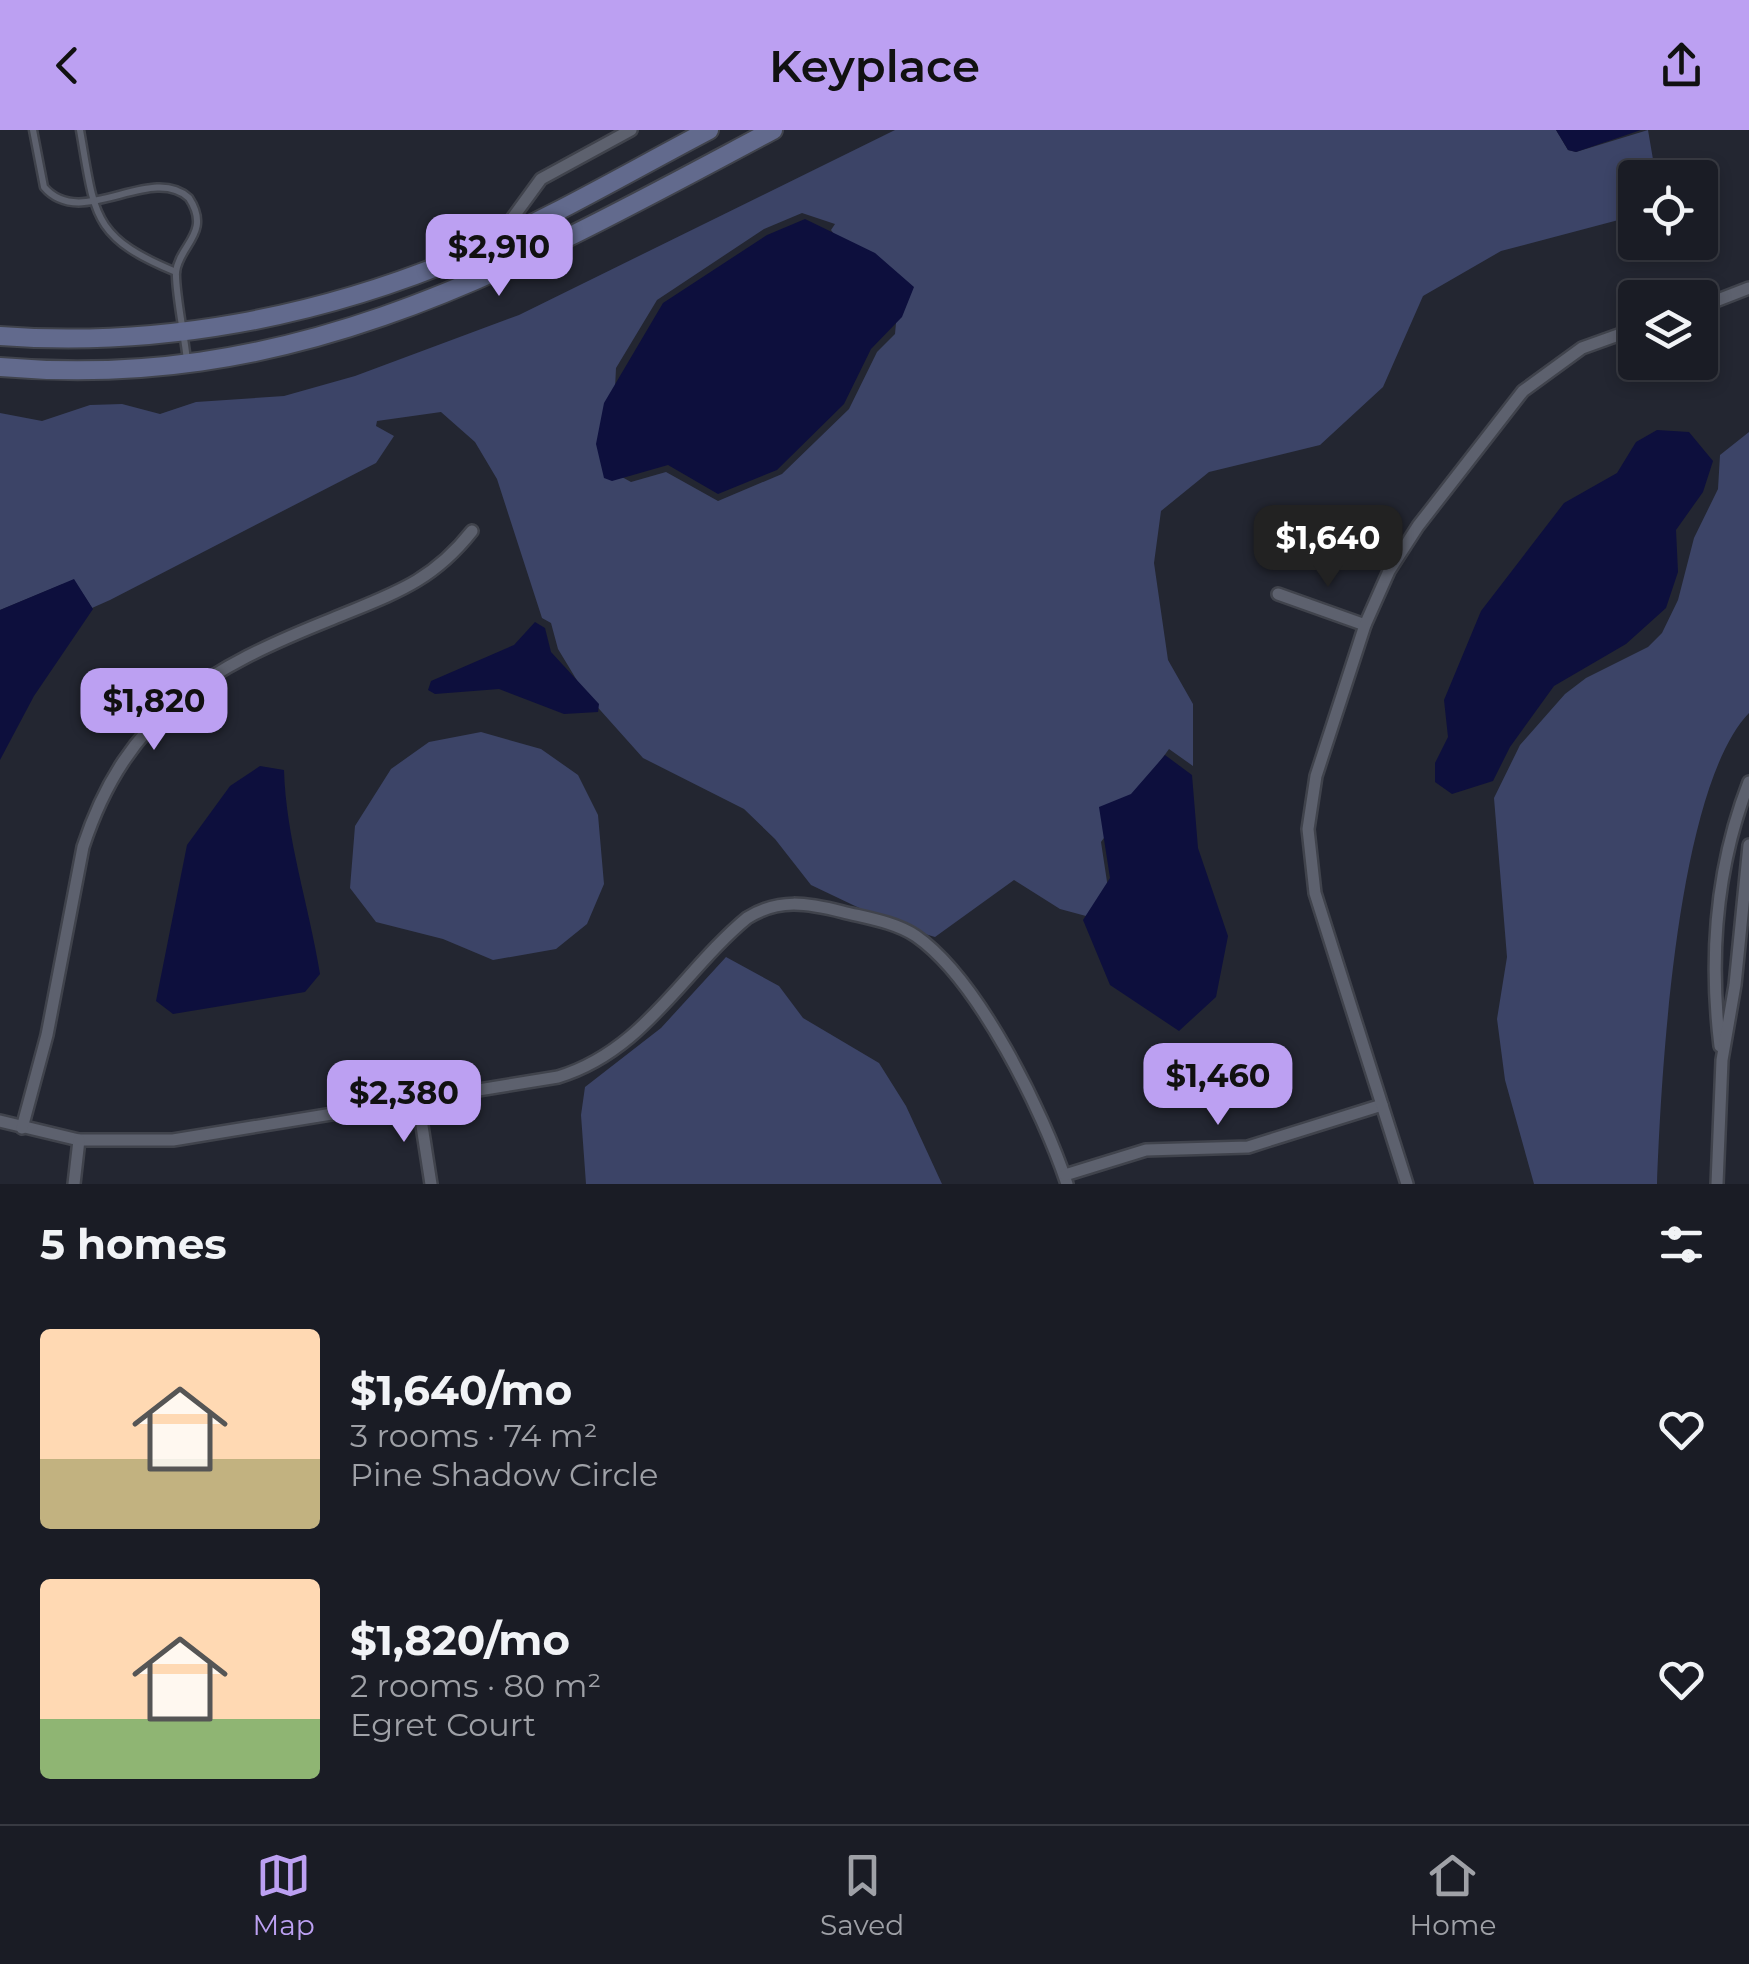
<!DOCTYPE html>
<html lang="en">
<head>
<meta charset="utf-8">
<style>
  :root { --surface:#1a1c25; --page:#272932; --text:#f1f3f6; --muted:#9fa1a7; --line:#383a42; --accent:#bca0f2 }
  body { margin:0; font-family:Montserrat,sans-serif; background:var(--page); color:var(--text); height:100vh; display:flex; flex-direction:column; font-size:38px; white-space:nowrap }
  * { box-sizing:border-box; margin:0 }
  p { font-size:32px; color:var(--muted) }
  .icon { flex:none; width:55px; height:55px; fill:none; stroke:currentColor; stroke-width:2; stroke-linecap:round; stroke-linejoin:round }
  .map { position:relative; height:1054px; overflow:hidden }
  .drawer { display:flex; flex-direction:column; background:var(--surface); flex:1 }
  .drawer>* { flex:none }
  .tools { position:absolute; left:1618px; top:30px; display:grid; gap:20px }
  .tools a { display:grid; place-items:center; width:100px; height:100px; border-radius:10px; background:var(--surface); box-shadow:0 5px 15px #0003,0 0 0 2px var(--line); font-size:50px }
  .price { position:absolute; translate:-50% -85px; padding:0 22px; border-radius:20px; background:var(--accent); color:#111; font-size:32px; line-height:65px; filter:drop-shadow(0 2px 5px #0008) }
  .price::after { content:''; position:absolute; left:50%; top:60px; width:30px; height:22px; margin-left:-15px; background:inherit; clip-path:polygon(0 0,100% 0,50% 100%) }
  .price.selected { background:#222; color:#fff }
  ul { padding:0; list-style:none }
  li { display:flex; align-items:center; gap:30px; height:250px; padding:0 40px }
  li span { display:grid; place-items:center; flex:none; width:280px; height:200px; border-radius:10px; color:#555 }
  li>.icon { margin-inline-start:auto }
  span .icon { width:120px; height:120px; fill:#fffc; stroke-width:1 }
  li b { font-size:42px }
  h2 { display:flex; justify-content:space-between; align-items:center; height:120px; padding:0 40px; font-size:42px }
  header { display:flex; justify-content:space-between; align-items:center; height:130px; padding:0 40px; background:var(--accent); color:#111; font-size:45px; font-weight:600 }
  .menu { display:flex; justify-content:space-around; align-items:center; height:140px; border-top:2px solid var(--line); background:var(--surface); font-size:28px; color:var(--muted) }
  .menu a { display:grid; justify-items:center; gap:5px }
  .menu .selected { color:var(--accent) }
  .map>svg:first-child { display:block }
  .green { fill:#3c4467; fill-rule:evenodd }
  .water { fill:#0d0f3d }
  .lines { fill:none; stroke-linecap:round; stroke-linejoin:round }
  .service-casing { stroke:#40434c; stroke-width:11 }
  .minor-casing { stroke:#40434c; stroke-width:16 }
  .secondary-casing { stroke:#40434c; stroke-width:22 }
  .service { stroke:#5d616e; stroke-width:6 }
  .minor { stroke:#5d616e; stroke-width:11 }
  .secondary { stroke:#626a8d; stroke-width:18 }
</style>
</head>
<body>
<header><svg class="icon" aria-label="back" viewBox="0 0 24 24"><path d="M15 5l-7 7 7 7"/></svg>Keyplace<svg class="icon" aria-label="share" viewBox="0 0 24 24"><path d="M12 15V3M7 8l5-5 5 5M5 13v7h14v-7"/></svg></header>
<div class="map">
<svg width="1749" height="1054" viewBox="0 0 1749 1054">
  <rect width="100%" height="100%" fill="#232631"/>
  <g class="green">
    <path d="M895 0H1556L1568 20 1576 22 1648 0 1656 47 1635 48V82L1626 88 1501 121 1423 166 1383 257 1320 315 1209 342 1161 381 1154 433 1168 530 1193 574V636L1169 619 1101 712 1109 765 1086 786 1060 779 1014 750 935 807 895 795 811 755 775 709 744 679 643 628 584 562 558 519 551 493 542 488 497 349 475 312 441 282 377 291 376 296 394 306 376 333 110 470 92 478 81 461 63 454 0 480V283L42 291 90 275 122 274 160 284 196 272 284 266 355 246 519 185ZM802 83 835 94 831 100 896 193 895 204 877 222 849 279 782 344 718 371 666 342 631 352 611 341 616 238 657 170 764 99Z"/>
    <path d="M1749 302V583C1676 659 1661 946 1657 1054H1534L1505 950 1497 889 1507 827 1494 668 1520 615 1565 564 1586 548 1648 517 1662 503 1678 470 1694 408 1718 359 1720 325Z"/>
    <path d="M481 602 541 619 578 645 598 685 604 754 587 794 556 819 493 830 443 809 376 792 350 758 355 696 391 639 429 612Z"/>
    <path d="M726 827 779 856 803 888 879 933 906 976 942 1054H586L581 985 585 957 661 898Z"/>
  </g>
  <g class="water">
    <path d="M1556 0H1641L1576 22 1568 20Z"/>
    <path d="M805 89 875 123 914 157 902 187 871 219 844 274 777 340 718 364 668 335 612 351 604 348 596 314 604 273 663 173 767 105Z"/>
    <path d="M1657 300 1689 302 1713 331 1703 362 1676 400 1678 442 1666 478 1626 514 1554 556 1510 617 1493 651 1452 664 1435 652V633L1448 607 1444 570 1481 481 1564 373 1617 343 1636 312Z"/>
    <path d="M74 449 93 479 34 566 0 630V480Z"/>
    <path d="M535 492 545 498 551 522 599 574 598 582 564 584 499 559 435 564 428 560 431 551 514 515Z"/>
    <path d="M1165 625 1192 645 1198 718 1228 806 1216 867 1179 901 1110 855 1083 790 1110 748 1099 677 1131 664Z"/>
    <path d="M260 636 284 640C286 709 309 775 320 844L305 862 173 884 156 871 187 715 230 656Z"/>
  </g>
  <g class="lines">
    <defs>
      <g id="service">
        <path d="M33 0 44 57C81 101 151 33 189 68 212 103 179 115 176 142 175 162 185 208 187 231"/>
        <path d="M80 0C95 85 91 107 176 142"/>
      </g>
      <g id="minor">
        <path d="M498 108 541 49 631 0"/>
        <path d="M1700 177 1749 158"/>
        <path d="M1278 464 1365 495"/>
        <path d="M1720 916C1709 826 1716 737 1749 652"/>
        <path d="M418 970 431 1054"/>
        <path d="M0 991 79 1010H173L558 947C644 921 682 842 747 788 779 768 807 773 843 782 867 788 895 792 916 806 979 850 1043 982 1067 1054"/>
        <path d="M22 998 47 905 83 717C127 583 209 538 332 489 392 464 431 453 472 401"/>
        <path d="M1065 1045 1146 1020 1248 1017 1382 975"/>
        <path d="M74 1054 79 1010"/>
        <path d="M1407 1054 1315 763 1308 699 1316 646 1365 495 1389 441 1418 396 1523 261 1582 218 1635 199"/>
        <path d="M1717 1054 1722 930 1735 855 1749 715"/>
      </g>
      <g id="secondary">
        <path d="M0 206C159 218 320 187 466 125 549 89 629 42 709 0"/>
        <path d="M0 237C300 263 519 135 773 0"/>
      </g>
    </defs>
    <use href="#service" class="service-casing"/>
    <use href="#minor" class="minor-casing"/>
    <use href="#secondary" class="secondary-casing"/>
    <use href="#service" class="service"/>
    <use href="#minor" class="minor"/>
    <use href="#secondary" class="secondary"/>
  </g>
</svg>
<div class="tools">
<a><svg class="icon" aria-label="locate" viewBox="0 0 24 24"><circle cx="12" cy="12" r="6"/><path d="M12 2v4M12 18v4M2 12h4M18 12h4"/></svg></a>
<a><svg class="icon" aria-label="layers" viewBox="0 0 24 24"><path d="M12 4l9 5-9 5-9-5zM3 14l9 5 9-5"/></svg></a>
</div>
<b class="price" style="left:499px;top:169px">$2,910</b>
<b class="price selected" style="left:1328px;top:460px">$1,640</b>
<b class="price" style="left:154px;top:623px">$1,820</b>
<b class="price" style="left:1218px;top:998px">$1,460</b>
<b class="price" style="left:404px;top:1015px">$2,380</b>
</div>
<section class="drawer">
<h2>5 homes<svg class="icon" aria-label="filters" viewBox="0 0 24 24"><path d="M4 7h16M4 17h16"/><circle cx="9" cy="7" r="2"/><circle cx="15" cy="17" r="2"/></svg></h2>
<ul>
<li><span style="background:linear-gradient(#ffd9b3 65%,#c2b280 0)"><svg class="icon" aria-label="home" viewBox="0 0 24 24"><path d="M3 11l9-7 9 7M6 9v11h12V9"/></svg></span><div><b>$1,640/mo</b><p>3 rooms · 74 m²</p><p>Pine Shadow Circle</p></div><svg class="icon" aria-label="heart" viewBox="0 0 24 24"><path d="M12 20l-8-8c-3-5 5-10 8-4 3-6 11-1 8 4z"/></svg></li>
<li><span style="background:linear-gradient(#ffd9b3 70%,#8fb573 0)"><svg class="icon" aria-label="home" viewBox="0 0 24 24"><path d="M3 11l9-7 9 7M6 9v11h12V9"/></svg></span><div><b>$1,820/mo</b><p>2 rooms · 80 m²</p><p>Egret Court</p></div><svg class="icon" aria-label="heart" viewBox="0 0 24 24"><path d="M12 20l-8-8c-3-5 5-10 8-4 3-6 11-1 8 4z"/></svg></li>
</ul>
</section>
<nav class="menu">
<a class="selected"><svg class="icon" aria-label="map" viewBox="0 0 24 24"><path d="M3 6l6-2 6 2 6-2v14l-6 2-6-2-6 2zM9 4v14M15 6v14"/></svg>Map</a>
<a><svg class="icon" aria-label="saved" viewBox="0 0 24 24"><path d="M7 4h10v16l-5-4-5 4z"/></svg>Saved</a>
<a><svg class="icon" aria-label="home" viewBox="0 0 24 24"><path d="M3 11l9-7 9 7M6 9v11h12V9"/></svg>Home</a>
</nav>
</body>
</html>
